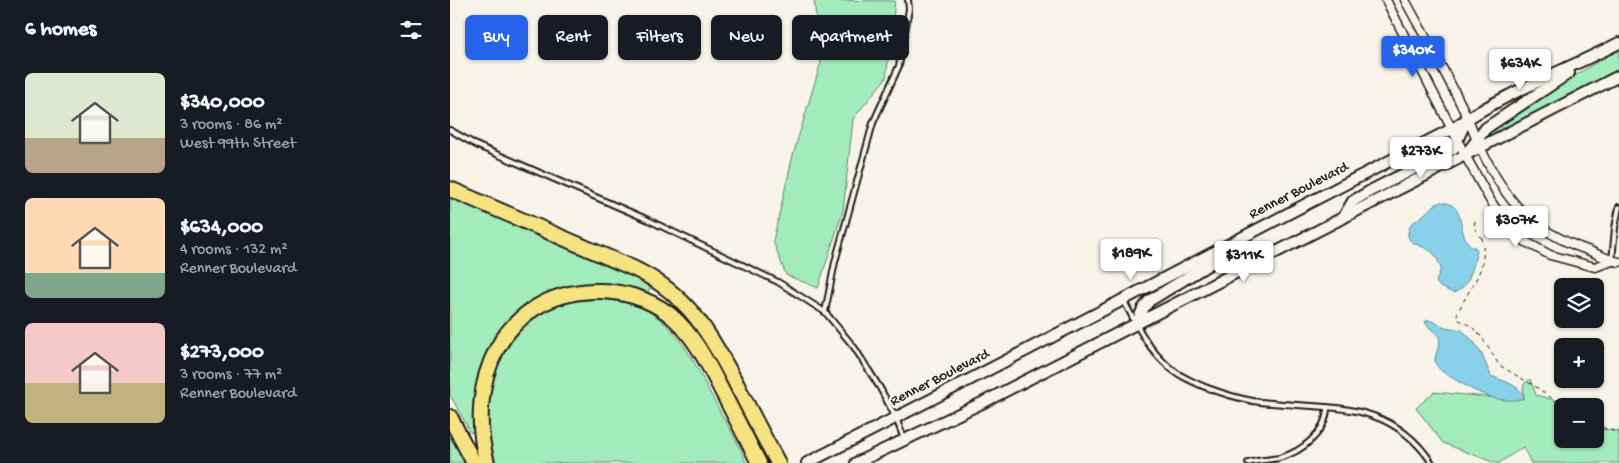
<!DOCTYPE html>
<html lang="en">
<head>
<meta charset="utf-8">
<style>
  :root { --surface:#171b24; --page:#20242c; --text:#f1f3f6; --muted:#9ea1a6; --accent:#2563eb }
  body { margin:0; font-family:"Gochi Hand",sans-serif; background:var(--page); color:var(--text); height:100vh; display:flex; flex-direction:column; font-size:19px; white-space:nowrap }
  * { box-sizing:border-box; margin:0 }
  p { font-size:16px; color:var(--muted) }
  .icon { flex:none; width:28px; height:28px; fill:none; stroke:currentColor; stroke-width:2; stroke-linecap:round; stroke-linejoin:round }
  .map { position:relative; flex:1; overflow:hidden }
  .details { display:flex; flex-direction:column; background:var(--surface); width:450px }
  .details>* { flex:none }
  .banner { position:absolute; left:15px; top:15px; width:475px; height:45px; display:flex; gap:10px }
  .fabs { position:absolute; left:1104px; top:278px; display:grid; gap:10px }
  .fabs a { display:grid; place-items:center; width:50px; height:50px; border-radius:8px; background:var(--surface); box-shadow:0 1px 4px #0004; font-size:25px }
  .price { position:absolute; translate:-50% -42px; padding:0 11px; border-radius:5px; background:#fff; color:#222; font-size:16px; line-height:32px; filter:drop-shadow(0 1px 2px #0008) }
  .price::after { content:''; position:absolute; left:50%; top:30px; width:15px; height:11px; margin-left:-8px; background:inherit; clip-path:polygon(0 0,100% 0,50% 100%) }
  .price.current { background:var(--accent); color:#fff }
  ul { padding:0; list-style:none }
  li { display:flex; align-items:center; gap:15px; height:125px; padding:0 25px }
  li span { display:grid; place-items:center; flex:none; width:140px; height:100px; border-radius:8px; color:#555 }
  li>.icon { margin-inline-start:auto }
  span .icon { width:60px; height:60px; fill:#fffc; stroke-width:1 }
  li b { font-size:21px }
  h2 { display:flex; justify-content:space-between; align-items:center; height:60px; padding:0 25px; font-size:21px }
  .tag { padding:0 18px; border-radius:8px; background:var(--surface); box-shadow:0 1px 4px #0004; font-size:18px; line-height:45px }
  .tag.current { background:var(--accent); color:#fff }
  main { display:flex; flex:1; min-height:0 }
  .map>svg:first-child { display:block }
  .green { fill:#a2ebba; stroke:#5f846b }
  .water { fill:#89d1ea; stroke:#5d8998 }
  .lines { fill:none; stroke-linecap:round; stroke-linejoin:round }
  .lane-casing { stroke:#1c1c1c; stroke-width:8 }
  .street-casing { stroke:#1c1c1c; stroke-width:11 }
  .secondary-casing { stroke:#1c1c1c; stroke-width:14 }
  .highway-casing { stroke:#1c1c1c; stroke-width:18 }
  .path { stroke:#1c1c1c; stroke-width:1; stroke-dasharray:4 4; stroke-linecap:butt }
  .lane { stroke:#f7f3e8; stroke-width:4 }
  .street { stroke:#f7f3e8; stroke-width:8 }
  .secondary { stroke:#f7f3e8; stroke-width:10 }
  .highway { stroke:#f5e382; stroke-width:14 }
  .labels { text-anchor:middle; dominant-baseline:central; stroke-width:5; stroke-linejoin:round; paint-order:stroke }
  .street-label { font-size:15px; fill:#1c1c1c; stroke:#f7f3e8 }
</style>
</head>
<body>
<main>
<section class="details">
<h2>6 homes<svg class="icon" aria-label="filters" viewBox="0 0 24 24"><path d="M4 7h16M4 17h16"/><circle cx="9" cy="7" r="2"/><circle cx="15" cy="17" r="2"/></svg></h2>
<ul>
<li><span style="background:linear-gradient(#dfe7d0 65%,#b9a48a 0)"><svg class="icon" aria-label="home" viewBox="0 0 24 24"><path d="M3 11l9-7 9 7M6 9v11h12V9"/></svg></span><div><b>$340,000</b><p>3 rooms · 86 m²</p><p>West 99th Street</p></div></li>
<li><span style="background:linear-gradient(#ffd9b3 75%,#7fa58c 0)"><svg class="icon" aria-label="home" viewBox="0 0 24 24"><path d="M3 11l9-7 9 7M6 9v11h12V9"/></svg></span><div><b>$634,000</b><p>4 rooms · 132 m²</p><p>Renner Boulevard</p></div></li>
<li><span style="background:linear-gradient(#f6c9c9 60%,#c2b280 0)"><svg class="icon" aria-label="home" viewBox="0 0 24 24"><path d="M3 11l9-7 9 7M6 9v11h12V9"/></svg></span><div><b>$273,000</b><p>3 rooms · 77 m²</p><p>Renner Boulevard</p></div></li>
</ul>
</section>
<div class="map">
<svg width="1169" height="463" viewBox="0 0 1169 463">
  <rect width="100%" height="100%" fill="#f7f3e8"/>
  <filter id="ink" filterUnits="userSpaceOnUse"><feTurbulence type="fractalNoise" baseFrequency=".02" numOctaves="2"/><feDisplacementMap in="SourceGraphic" scale="10" xChannelSelector="R" yChannelSelector="G"/><feConvolveMatrix kernelMatrix="1 2 1 2 8 2 1 2 1" color-interpolation-filters="sRGB"/></filter>
  <g filter="url(#ink)">
    <g class="green">
      <path d="M364 0 445 1 436 78 403 119 393 211 368 288 336 275 323 241 343 155 371 62Z"/>
      <path d="M1169 48V70L1045 133 1042 128Z"/>
      <path d="M0 191 202 281 198 293 173 286 154 284 127 287 107 292 88 300 32 370 26 389V431L21 433 0 395Z"/>
      <path d="M147 299C159 300 172 301 184 305 228 320 245 365 265 402 275 422 289 442 296 463H46C40 442 36 420 38 398 40 357 73 316 113 304 124 301 135 300 147 299Z"/>
      <path d="M1080 379 1086 395 1128 406H1112V439H1145V414L1149 429 1169 431V463H1081L1073 447 1049 463H1045L993 443 966 408 984 392 1048 398 1074 397 1073 391 1074 384Z"/>
      <path d="M0 432 17 463H0Z"/>
    </g>
    <g class="water">
      <path d="M991 202C1011 204 1009 218 1013 232 1014 238 1018 242 1021 247H1025L1027 250C1023 266 1020 288 1003 293L990 287 986 282 991 268C989 263 987 257 983 253 973 243 948 246 962 223 973 218 980 206 991 202Z"/>
      <path d="M979 320 995 327 1012 330 1024 342 1032 355 1041 376C1053 381 1071 385 1074 398 1050 406 1024 391 1004 379 998 375 989 371 986 364 982 355 993 345 989 337 986 332 979 328 975 323L976 321Z"/>
    </g>
    <g class="lines">
      <defs>
        <g id="lane">
          <path d="M0 130 28 146 194 218 328 282 375 312 404 347 430 388 446 418 454 439"/>
          <path d="M1162 261 1165 228 1169 207"/>
          <path d="M674 301C687 326 698 349 719 367 729 376 743 382 755 387 771 393 787 398 803 401 872 411 937 395 982 463"/>
          <path d="M375 312 385 262 423 123 449 66 459 9 458 0"/>
          <path d="M798 463C808 460 819 460 829 458 852 452 877 432 877 407"/>
        </g>
        <g id="street">
          <path d="M936 0 1015 155 1040 200 1056 224 1076 242 1100 255 1145 267 1162 261"/>
          <path d="M955 0C976 39 999 78 1017 117 1022 128 1026 139 1031 149 1056 202 1081 230 1137 250 1148 254 1158 260 1169 262"/>
        </g>
        <g id="secondary">
          <path d="M1016 154 1036 128 1119 73"/>
          <path d="M893 218 903 201 922 190 1003 149 1017 119"/>
          <path d="M686 324 693 309 699 301 792 244"/>
          <path d="M357 463C573 354 786 239 1002 129 1054 93 1114 71 1169 43"/>
          <path d="M406 463 534 402 1169 76"/>
        </g>
        <g id="highway">
          <path d="M0 189 185 269C240 296 259 333 287 385 300 411 314 437 328 463"/>
          <path d="M0 417 24 463"/>
          <path d="M37 463C15 383 51 294 144 291 170 290 198 298 219 314 245 335 259 366 274 395 286 418 297 440 309 463"/>
        </g>
      </defs>
      <use href="#lane" class="lane-casing"/>
      <use href="#street" class="street-casing"/>
      <use href="#secondary" class="secondary-casing"/>
      <use href="#highway" class="highway-casing"/>
      <g class="path">
        <path d="M1025 221 1024 227 1029 236 1032 238 1037 235"/>
        <path d="M1032 238C1039 272 1018 287 1007 315L1009 320 1021 326 1031 336 1049 365 1086 387 1113 406"/>
        <path d="M1145 425 1169 433"/>
      </g>
      <use href="#lane" class="lane"/>
      <use href="#street" class="street"/>
      <use href="#secondary" class="secondary"/>
      <use href="#highway" class="highway"/>
    </g>
  </g>
  <g class="labels">
    <g class="street-label">
      <text transform="translate(849 191) rotate(-27)">Renner Boulevard</text>
      <text transform="translate(490 378) rotate(-27)">Renner Boulevard</text>
    </g>
  </g>
</svg>
<div class="fabs">
<a><svg class="icon" aria-label="layers" viewBox="0 0 24 24"><path d="M12 4l9 5-9 5-9-5zM3 14l9 5 9-5"/></svg></a>
<a>+</a>
<a>−</a>
</div>
<b class="price current" style="left:963px;top:78px">$340K</b>
<b class="price" style="left:1070px;top:91px">$634K</b>
<b class="price" style="left:971px;top:179px">$273K</b>
<b class="price" style="left:1066px;top:248px">$307K</b>
<b class="price" style="left:681px;top:281px">$189K</b>
<b class="price" style="left:794px;top:283px">$311K</b>
<div class="banner">
<a class="tag current">Buy</a>
<a class="tag">Rent</a>
<a class="tag">Filters</a>
<a class="tag">New</a>
<a class="tag">Apartment</a>
</div>
</div>
</main>
</body>
</html>
